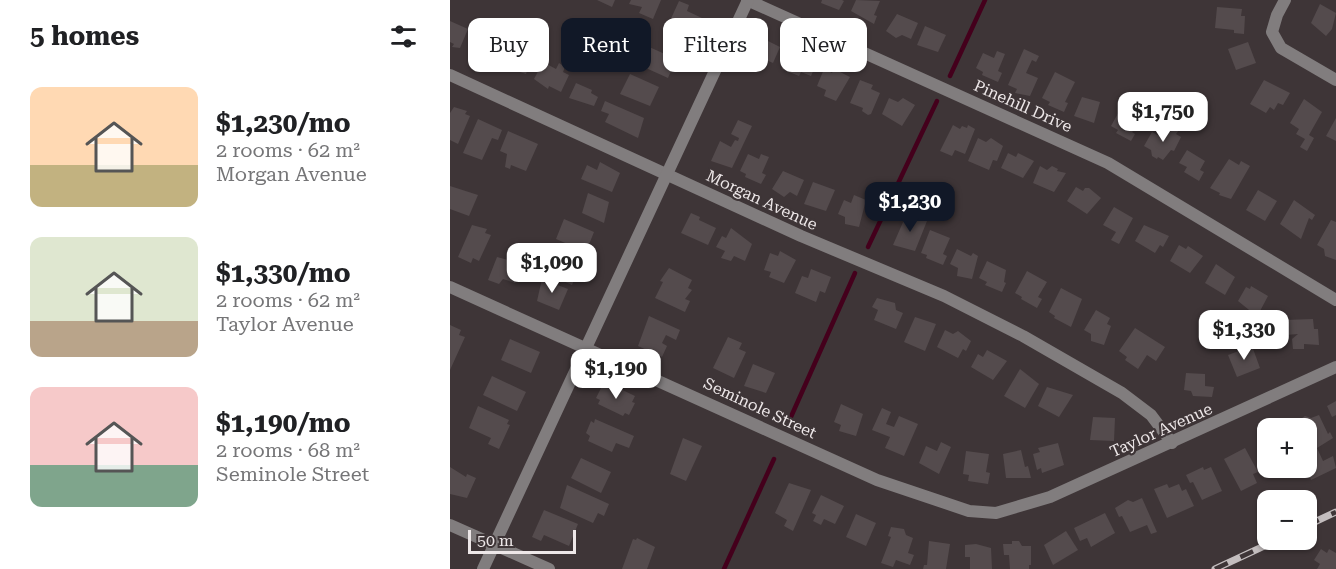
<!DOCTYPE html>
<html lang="en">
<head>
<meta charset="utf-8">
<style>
  :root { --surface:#fff; --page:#f6f6f6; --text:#202124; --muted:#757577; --accent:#111827 }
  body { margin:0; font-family:"Roboto Serif",serif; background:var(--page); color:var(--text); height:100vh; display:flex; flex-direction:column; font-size:22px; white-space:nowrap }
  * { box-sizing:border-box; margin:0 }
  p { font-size:20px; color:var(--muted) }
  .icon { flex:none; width:33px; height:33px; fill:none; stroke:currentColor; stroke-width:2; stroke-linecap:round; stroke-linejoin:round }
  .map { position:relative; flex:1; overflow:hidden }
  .details { display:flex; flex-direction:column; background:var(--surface); width:450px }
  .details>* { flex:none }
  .top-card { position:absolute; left:18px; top:18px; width:570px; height:54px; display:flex; gap:12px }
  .buttons { position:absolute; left:807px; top:418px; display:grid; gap:12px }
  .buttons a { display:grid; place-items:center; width:60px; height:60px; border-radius:12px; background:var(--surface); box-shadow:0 2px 4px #0004; font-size:30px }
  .scale { position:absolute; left:18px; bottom:15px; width:108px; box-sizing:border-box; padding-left:6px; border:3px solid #ede7e8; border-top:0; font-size:16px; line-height:21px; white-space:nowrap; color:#ede7e8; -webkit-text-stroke:4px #3e3537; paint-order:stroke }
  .price { position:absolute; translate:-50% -51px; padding:0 14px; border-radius:12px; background:#fff; color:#222; font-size:20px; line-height:39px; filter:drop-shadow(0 2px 3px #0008) }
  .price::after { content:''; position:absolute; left:50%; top:36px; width:18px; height:14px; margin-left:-9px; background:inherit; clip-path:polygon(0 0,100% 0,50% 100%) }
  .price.active { background:var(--accent); color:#fff }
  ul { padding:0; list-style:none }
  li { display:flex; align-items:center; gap:18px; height:150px; padding:0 30px }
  li span { display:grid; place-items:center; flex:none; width:168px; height:120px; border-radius:12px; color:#555 }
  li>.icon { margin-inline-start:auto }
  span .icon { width:72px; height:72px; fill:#fffc; stroke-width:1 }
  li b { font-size:26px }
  h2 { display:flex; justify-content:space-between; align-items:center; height:72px; padding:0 30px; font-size:26px }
  .chip { padding:0 21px; border-radius:12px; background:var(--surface); box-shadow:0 2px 4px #0004; font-size:21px; line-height:54px }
  .chip.active { background:var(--accent); color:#fff }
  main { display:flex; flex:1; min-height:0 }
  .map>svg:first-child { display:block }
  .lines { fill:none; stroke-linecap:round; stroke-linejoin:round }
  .stream { stroke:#44001c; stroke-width:4.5 }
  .building { fill:#544b4d }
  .street { stroke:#817d7e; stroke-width:12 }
  .rail-casing { stroke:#c3bdbe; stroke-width:7 }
  .rail { stroke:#3e3537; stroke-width:4.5; stroke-dasharray:14; stroke-linecap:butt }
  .labels { text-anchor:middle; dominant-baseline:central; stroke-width:4.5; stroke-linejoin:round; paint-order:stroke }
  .street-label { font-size:16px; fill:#ede7e8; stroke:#3e3537 }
</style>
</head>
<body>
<main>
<section class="details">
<h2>5 homes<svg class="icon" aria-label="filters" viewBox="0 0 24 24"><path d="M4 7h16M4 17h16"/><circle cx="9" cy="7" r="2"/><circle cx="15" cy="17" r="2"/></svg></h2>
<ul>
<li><span style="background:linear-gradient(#ffd9b3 65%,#c2b280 0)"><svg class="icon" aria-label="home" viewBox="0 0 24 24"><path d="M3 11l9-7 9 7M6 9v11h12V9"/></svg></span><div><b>$1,230/mo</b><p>2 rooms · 62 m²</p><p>Morgan Avenue</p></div></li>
<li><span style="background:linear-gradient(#dfe7d0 70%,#b9a48a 0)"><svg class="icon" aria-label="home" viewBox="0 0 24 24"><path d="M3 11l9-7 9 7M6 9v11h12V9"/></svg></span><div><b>$1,330/mo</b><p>2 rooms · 62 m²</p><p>Taylor Avenue</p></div></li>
<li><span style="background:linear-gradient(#f6c9c9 65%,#7fa58c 0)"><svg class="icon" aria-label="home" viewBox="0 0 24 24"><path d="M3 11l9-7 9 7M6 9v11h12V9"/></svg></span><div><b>$1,190/mo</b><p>2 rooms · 68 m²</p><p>Seminole Street</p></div></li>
</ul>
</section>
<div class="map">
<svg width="886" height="569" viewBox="0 0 886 569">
  <rect width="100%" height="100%" fill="#3e3537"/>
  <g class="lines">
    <g class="stream">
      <path d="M500 76 535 0"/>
      <path d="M418 247 487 101"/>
      <path d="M340 419 405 273"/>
      <path d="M274 569 324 459"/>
    </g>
  </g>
  <g class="building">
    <path d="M147 0H165L162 7Z"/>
    <path d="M181 0H211L203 19 189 13 192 7 179 4Z"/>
    <path d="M372 0H392L394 1 389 10 371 3Z"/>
    <path d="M406 0 430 1 424 15 427 16 424 24 401 11Z"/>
    <path d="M229 1 239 5 237 11 252 18 248 28 242 25 239 32 219 23Z"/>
    <path d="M870 4 886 13 882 29 876 36 861 23Z"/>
    <path d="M767 7 792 9 791 16H795L794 34 784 33V30L765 28Z"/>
    <path d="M447 14 468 23 461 39 452 35 446 38 436 31Z"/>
    <path d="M0 21 18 29 10 48 2 47 4 44 0 42Z"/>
    <path d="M475 26 496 35 488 52 467 45Z"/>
    <path d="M25 34 48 45 41 59 18 49Z"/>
    <path d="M316 40 330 47 323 63 309 57Z"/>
    <path d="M798 42 806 63 786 70 778 49Z"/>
    <path d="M197 46 226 59 218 78 187 64Z"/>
    <path d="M63 48 83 53 76 74 55 67Z"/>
    <path d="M574 49 589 56 586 62 582 60 576 73 588 78 580 96 565 93 567 89 558 85Z"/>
    <path d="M547 51 555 54 548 71 552 73 548 82 532 75 533 72 526 68 533 53 544 58Z"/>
    <path d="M338 55 348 60 351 55 367 62 361 76 351 72 349 76 332 69Z"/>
    <path d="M93 62 106 69 109 63 115 67 113 72 119 75 111 92 99 86 98 89 84 79Z"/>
    <path d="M374 69 382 73 384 69 400 77 386 101 374 96 376 90 367 86Z"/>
    <path d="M605 72 625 82 615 102 618 103 614 112 598 105 600 102 592 98Z"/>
    <path d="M180 74 209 87 200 106 170 94Z"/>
    <path d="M410 80 423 85 421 89 430 93 421 114 418 115 412 111 413 108 400 103Z"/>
    <path d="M814 80 840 93 833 105 828 103 824 110 820 107 816 113 800 104Z"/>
    <path d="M126 83 142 90 141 93 148 97 144 106 119 98Z"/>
    <path d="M632 97 650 102 644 123 624 116Z"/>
    <path d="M439 98 448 102 453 98 465 105 452 126 432 114Z"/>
    <path d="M676 99 682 102 679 108 684 111 686 107 694 112 701 100 708 105 702 115 699 113 689 131 684 130 682 132 685 134 681 141 666 133 668 130 661 126Z"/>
    <path d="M854 99 872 112 859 135 864 138 857 151 850 147 855 139 846 134 849 129 840 123Z"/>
    <path d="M155 101 194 118 188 138 155 122 159 114 151 111Z"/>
    <path d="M4 107 17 111 15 114 20 116 8 144 0 140V113Z"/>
    <path d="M886 118V141L876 136Z"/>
    <path d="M28 119 52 130 48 140 42 138 32 160 13 153Z"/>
    <path d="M288 120 302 126 282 168 261 161 270 141 281 147 285 140 288 141 289 138 281 134Z"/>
    <path d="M718 124 729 130 726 134 731 137 724 151 721 150 713 160 708 157 707 159 702 156 701 150 694 146 702 132 711 137Z"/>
    <path d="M503 125 510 129 512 126 517 128 518 125 525 129 515 154 505 150 502 156 490 151Z"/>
    <path d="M58 131 88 144 76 171 61 165 60 169 55 167 57 154 50 151Z"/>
    <path d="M528 138 536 142 541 138 553 146 547 161 543 160 539 170 518 161Z"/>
    <path d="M737 150 755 161 750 170 754 172 749 181 734 172 737 167 729 163Z"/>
    <path d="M558 153 566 157 568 153 584 161 573 178 551 168Z"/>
    <path d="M298 154 309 159 311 154 319 157 312 173 316 175 311 184 295 177 296 174 290 171Z"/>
    <path d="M779 159 789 165 791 161 800 166 781 199 769 195 770 193 760 188Z"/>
    <path d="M150 162 170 173 162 192 131 179 137 165 147 170Z"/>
    <path d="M590 166 597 170 602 166 608 169 607 171 616 173 604 192 583 183Z"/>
    <path d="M333 171 354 180 347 196 340 192 334 197 322 189Z"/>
    <path d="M363 182 385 190 376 211 354 204Z"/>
    <path d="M0 186 28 195 19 216 0 209Z"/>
    <path d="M626 187 633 191 635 188H639L651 198 637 214 617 201Z"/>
    <path d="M808 190 827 201 815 221 796 210Z"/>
    <path d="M138 193 159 202 154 223 132 213Z"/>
    <path d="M404 195 416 200 409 227 395 224V217L388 214 394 200 401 203Z"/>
    <path d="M844 200 865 215 862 220 859 218 851 239 830 224Z"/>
    <path d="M664 207 683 218 669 244 661 240 666 232 653 225Z"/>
    <path d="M241 213 250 217 249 220 266 228 258 245 231 233Z"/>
    <path d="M457 213 477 221 465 251 443 245Z"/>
    <path d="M114 219 144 232 136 252 106 239Z"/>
    <path d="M881 220 886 222V260L875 256 874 249 867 245Z"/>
    <path d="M22 225 37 229 35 233 41 235 29 261 23 258 21 263 8 257Z"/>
    <path d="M694 225 719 236 713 247 710 245 705 253 685 241Z"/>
    <path d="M281 228 302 244 295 261 284 256 281 261 271 258 275 251 266 247 272 236 276 238Z"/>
    <path d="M480 230 500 238 493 254 497 256 493 265 476 258 477 255 471 253Z"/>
    <path d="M729 245 736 249 738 246 753 256 740 273 720 261Z"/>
    <path d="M104 249 132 260 122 285 91 271 98 254 101 256Z"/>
    <path d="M507 249 521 256 523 253 528 256 522 279 507 276 508 268 500 264Z"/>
    <path d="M330 251 346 260 334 283 319 277 321 272 314 270 320 253 328 256Z"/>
    <path d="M47 257 70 263 68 267 74 269 65 283 53 279 49 284 38 280Z"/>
    <path d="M537 261 556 270 554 282 556 283 552 292 535 285 537 282 529 278Z"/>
    <path d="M766 264 785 277 775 295 755 283Z"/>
    <path d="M219 268 242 280 238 288 242 290 235 299 240 301 235 312 205 298 213 282 210 281Z"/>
    <path d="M361 269 381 277 375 293 370 291 366 302 345 293 352 276 358 278Z"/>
    <path d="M577 271 597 282 588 297 592 299 587 308 571 299 572 297 565 293Z"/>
    <path d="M92 279 118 289 109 310 87 301Z"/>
    <path d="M801 286 818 296 809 313 805 311 804 314 788 301 796 287 800 289Z"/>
    <path d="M611 288 632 299 621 327 604 318 605 316 599 312Z"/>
    <path d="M427 298 445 303 446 310 453 313 446 329 424 320 428 310 422 307Z"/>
    <path d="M646 310 660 318 657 324 661 326 654 345 641 341V334L634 330Z"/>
    <path d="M199 316 230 330 226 340 216 335 212 343 217 346 212 357 188 346Z"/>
    <path d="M465 317 486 324 475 351 454 342Z"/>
    <path d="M863 319 864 329H868L869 345 854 344V349H843L842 339 848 334 836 335 835 320Z"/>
    <path d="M0 325 11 330 9 335 15 337 0 370Z"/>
    <path d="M685 328 715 347 706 361 697 355 688 369 675 360 677 357 669 351Z"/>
    <path d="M495 330 503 334 508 331 521 341 516 351 513 349 508 358 487 347Z"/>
    <path d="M278 337 292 343 289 349 296 352 284 378 263 368Z"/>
    <path d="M60 339 90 352 81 373 51 360Z"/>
    <path d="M802 346 810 368 787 377 778 355Z"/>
    <path d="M537 350 557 361 543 380 521 367 528 354 533 357Z"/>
    <path d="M303 364 325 373 316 393 294 386Z"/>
    <path d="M570 369 589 384 575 408 554 396Z"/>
    <path d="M736 373 755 374V386L764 387 762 397 743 396 741 391 734 390Z"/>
    <path d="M42 376 76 392 67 411 33 395Z"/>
    <path d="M158 383 185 396 182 402 185 403 179 415 175 413 173 416 148 404 150 400 146 398 152 386 156 387Z"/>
    <path d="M597 387 623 395 609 417 588 406Z"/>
    <path d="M886 401V415L882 417 877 406Z"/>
    <path d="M391 404 413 414 406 436 389 431 391 425 384 422Z"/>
    <path d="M28 406 59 420 57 424 60 425 49 449 38 444 41 438 19 428Z"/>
    <path d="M432 408 441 412 436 424 444 427 449 416 468 424 454 456 435 448 440 437 422 430Z"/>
    <path d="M869 415 878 434 880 432 883 438 867 448 873 461 883 456 886 468 861 480 856 468V429H846L843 424 855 416 861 418Z"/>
    <path d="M643 417 665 418 664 441 640 440Z"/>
    <path d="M145 419 184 436 179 448 166 443 162 452 138 441 140 436 136 433 141 421 144 423Z"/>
    <path d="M818 436V452L816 449 812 451 807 441Z"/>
    <path d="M233 438 252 446 236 481 220 474Z"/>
    <path d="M491 442 501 447 489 474 469 463 476 446 487 451Z"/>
    <path d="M608 443 614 465 592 473 591 468 587 470 583 454 590 452 588 448Z"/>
    <path d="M795 448 808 472 803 474 807 483 791 491 774 459Z"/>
    <path d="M571 450 575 467 578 466 581 478H556L553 454Z"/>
    <path d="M516 451 539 454 536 472 540 473 538 484 518 481 519 475 513 474Z"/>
    <path d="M131 458 161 472 151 493 121 478Z"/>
    <path d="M0 467 16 477 17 474 26 478 17 498 0 494Z"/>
    <path d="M753 467 754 470 761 467 772 491 752 500 743 482 740 483 736 475Z"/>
    <path d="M339 483 361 490 343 531 334 526 337 520 325 513Z"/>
    <path d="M717 484 719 488 729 484 732 491 736 489 744 506 717 518 704 489Z"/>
    <path d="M117 485 159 504 154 516 148 513 143 523 110 508Z"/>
    <path d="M371 495 394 506 385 524 374 519 371 525 363 521 366 515 362 513Z"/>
    <path d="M692 498 707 532 701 534 697 525 680 532 672 516 669 517 665 508 678 500 683 502Z"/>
    <path d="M94 510 128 524 119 546 94 535 91 541 82 537Z"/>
    <path d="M655 513 665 533 641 547 637 538 630 541 624 528Z"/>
    <path d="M406 514 426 523 416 546 396 537Z"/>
    <path d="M441 527 454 529 456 535 463 538 458 553 464 555 460 565 446 560 443 567 431 563 441 537 438 536Z"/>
    <path d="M616 531 628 550 603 565 594 545Z"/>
    <path d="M187 538 205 547 197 569H172L183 539 186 540Z"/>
    <path d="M479 541 500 544 496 569H473L474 565H477Z"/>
    <path d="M562 541H569L572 546H581V565H579V569H560L559 555H554L553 544H562Z"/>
    <path d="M526 544 541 548 542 569H520V557H515V545Z"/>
    <path d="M871 549 877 553 879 549 886 553V569H867L870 564 864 560Z"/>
  </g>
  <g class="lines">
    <g class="street">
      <path d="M297 0 658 163 886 300"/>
      <path d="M835 0 827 15 822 32 831 48 886 80"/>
      <path d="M0 75 351 236 494 296 573 336 672 393 701 415 722 443"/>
      <path d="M0 287 427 480 519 511 546 513 600 497 886 367"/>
      <path d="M0 525 99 569"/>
      <path d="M33 569 298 0"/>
    </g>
    <defs>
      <g id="rail">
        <path d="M856 526 886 512"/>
        <path d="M765 569 827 540"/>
      </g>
    </defs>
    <use href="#rail" class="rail-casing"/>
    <use href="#rail" class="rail"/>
  </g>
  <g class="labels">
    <g class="street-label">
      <text transform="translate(573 106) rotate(24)">Pinehill Drive</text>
      <text transform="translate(312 200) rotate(25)">Morgan Avenue</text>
      <text transform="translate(310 408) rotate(25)">Seminole Street</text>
      <text transform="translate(711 430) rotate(-24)">Taylor Avenue</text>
    </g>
  </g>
</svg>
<div class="buttons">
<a>+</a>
<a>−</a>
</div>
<div class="scale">50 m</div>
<b class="price" style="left:713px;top:143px">$1,750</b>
<b class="price active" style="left:460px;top:233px">$1,230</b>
<b class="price" style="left:102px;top:294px">$1,090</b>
<b class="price" style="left:794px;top:361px">$1,330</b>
<b class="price" style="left:166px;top:400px">$1,190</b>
<div class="top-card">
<a class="chip">Buy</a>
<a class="chip active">Rent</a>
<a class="chip">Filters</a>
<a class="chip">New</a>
</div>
</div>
</main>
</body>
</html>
